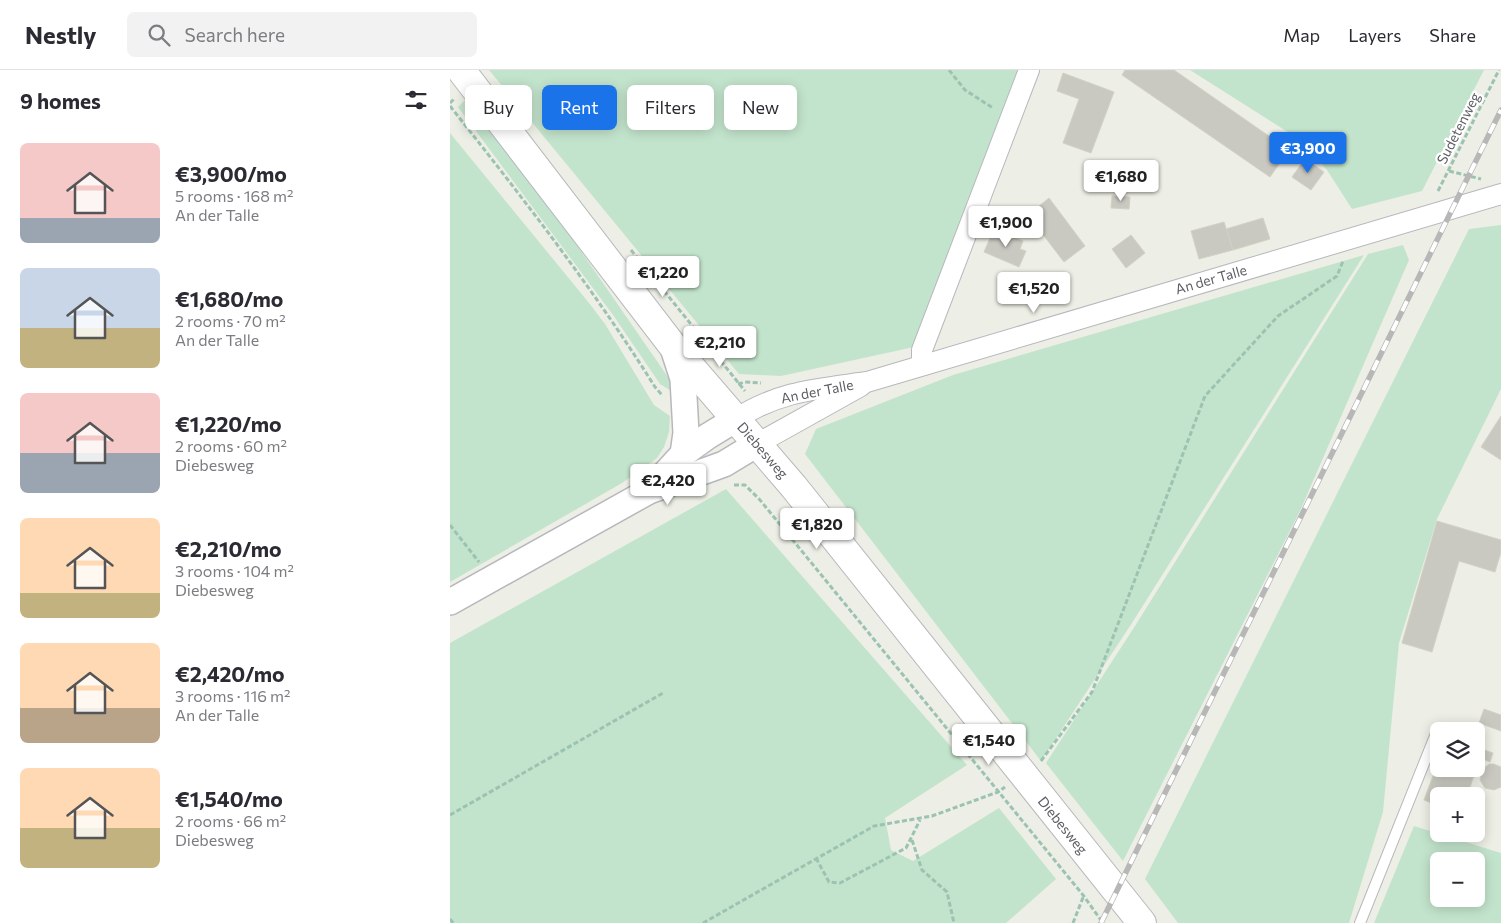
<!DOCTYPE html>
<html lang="en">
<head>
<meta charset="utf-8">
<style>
  :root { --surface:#fff; --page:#f2f2f3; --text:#2b2b33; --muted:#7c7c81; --line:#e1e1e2; --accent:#1a73e8 }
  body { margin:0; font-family:Commissioner,sans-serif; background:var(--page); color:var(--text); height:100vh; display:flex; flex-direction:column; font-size:19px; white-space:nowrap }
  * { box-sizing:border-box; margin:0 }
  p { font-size:16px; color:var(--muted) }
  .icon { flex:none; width:28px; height:28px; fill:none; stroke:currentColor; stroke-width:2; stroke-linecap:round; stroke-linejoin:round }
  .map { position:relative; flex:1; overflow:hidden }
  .drawer { display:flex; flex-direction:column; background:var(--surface); width:450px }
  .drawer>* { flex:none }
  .top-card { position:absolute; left:15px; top:15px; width:475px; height:45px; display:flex; gap:10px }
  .controls { position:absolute; left:980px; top:652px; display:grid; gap:10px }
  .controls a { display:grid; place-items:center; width:55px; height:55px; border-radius:8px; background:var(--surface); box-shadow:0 2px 12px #0003; font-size:25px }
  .price { position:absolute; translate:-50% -42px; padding:0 11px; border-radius:5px; background:#fff; color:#222; font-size:16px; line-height:32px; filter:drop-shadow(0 1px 2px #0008) }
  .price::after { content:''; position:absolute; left:50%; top:30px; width:15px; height:11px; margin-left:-8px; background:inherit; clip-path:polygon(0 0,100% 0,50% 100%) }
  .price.on { background:var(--accent); color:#fff }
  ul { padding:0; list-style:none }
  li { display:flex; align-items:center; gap:15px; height:125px; padding:0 20px }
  li span { display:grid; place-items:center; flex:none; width:140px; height:100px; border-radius:8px; color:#555 }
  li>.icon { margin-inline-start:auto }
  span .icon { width:60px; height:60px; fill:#fffc; stroke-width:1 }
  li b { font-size:21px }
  h2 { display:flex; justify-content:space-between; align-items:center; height:60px; padding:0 20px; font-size:21px }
  .chip { padding:0 18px; border-radius:8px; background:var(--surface); box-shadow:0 2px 12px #0003; font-size:18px; line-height:45px }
  .chip.on { background:var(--accent); color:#fff }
  header { display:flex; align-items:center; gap:30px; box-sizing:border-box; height:70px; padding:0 25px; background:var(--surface); border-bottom:1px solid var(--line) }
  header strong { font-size:24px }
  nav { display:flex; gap:28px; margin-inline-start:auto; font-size:18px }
  .search { width:350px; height:45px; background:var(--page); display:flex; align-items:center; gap:12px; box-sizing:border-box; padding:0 18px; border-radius:8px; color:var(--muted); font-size:19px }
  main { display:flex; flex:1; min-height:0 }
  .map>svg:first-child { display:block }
  .green { fill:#c3e4cc; fill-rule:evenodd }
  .building { fill:#c9c9c1; stroke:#d2d2c3 }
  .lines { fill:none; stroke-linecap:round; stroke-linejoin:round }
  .service-casing { stroke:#b7b8be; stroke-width:12 }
  .minor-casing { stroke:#b7b8be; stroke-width:22 }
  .tertiary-casing { stroke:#b7b8be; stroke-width:28 }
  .secondary-casing { stroke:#b8b9bf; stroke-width:30 }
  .path { stroke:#9cc3b2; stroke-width:3; stroke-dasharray:5 2.5; stroke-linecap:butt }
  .service { stroke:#fff; stroke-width:10 }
  .minor { stroke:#fff; stroke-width:20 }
  .tertiary { stroke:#fff; stroke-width:25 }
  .secondary { stroke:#fff; stroke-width:28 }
  .rail-casing { stroke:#b7b7b8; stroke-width:5.5 }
  .rail { stroke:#fff; stroke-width:4; stroke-dasharray:11; stroke-linecap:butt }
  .labels { text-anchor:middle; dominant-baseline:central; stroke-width:4.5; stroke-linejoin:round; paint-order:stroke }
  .street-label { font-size:14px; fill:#5c5e64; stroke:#fff }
</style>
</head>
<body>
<header>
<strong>Nestly</strong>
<div class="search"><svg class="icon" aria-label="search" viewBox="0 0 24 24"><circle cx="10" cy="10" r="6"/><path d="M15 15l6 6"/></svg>Search here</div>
<nav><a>Map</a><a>Layers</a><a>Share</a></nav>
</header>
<main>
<section class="drawer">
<h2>9 homes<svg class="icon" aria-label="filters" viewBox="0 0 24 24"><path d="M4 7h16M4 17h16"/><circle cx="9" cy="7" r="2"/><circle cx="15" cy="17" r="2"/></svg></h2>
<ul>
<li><span style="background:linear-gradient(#f6c9c9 75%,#9aa5b1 0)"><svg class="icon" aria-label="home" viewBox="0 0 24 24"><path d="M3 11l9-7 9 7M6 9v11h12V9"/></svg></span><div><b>€3,900/mo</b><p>5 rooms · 168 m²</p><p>An der Talle</p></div></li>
<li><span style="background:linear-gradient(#c9d6e8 60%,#c2b280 0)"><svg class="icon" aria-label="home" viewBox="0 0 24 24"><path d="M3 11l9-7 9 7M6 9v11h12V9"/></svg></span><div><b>€1,680/mo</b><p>2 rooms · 70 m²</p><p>An der Talle</p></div></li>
<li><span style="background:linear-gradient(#f6c9c9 60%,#9aa5b1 0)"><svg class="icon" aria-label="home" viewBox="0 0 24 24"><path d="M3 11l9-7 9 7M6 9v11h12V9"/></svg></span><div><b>€1,220/mo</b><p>2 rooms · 60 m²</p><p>Diebesweg</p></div></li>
<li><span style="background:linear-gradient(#ffd9b3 75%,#c2b280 0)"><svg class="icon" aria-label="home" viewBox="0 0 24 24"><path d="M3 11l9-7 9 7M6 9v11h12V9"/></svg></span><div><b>€2,210/mo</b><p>3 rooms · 104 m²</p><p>Diebesweg</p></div></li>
<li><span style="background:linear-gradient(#ffd9b3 65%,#b9a48a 0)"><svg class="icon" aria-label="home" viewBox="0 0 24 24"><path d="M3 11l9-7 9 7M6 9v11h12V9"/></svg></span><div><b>€2,420/mo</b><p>3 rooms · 116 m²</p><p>An der Talle</p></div></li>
<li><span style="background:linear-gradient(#ffd9b3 60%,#c2b280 0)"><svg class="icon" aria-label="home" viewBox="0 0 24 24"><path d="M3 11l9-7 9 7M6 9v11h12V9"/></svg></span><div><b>€1,540/mo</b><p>2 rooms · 66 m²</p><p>Diebesweg</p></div></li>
</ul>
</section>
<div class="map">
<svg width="1051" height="853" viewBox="0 0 1051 853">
  <rect width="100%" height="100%" fill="#edeee5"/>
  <g class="green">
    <path d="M39 0H569L464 277 331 306 289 304Z"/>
    <path d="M740 0H1034L972 121 902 139 877 100 852 71Z"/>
    <path d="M17 28 79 106 220 310 223 322 210 314 163 245 8 37Z"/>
    <path d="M0 63 139 233 155 254 204 335 220 346 219 362 214 377 207 388 172 413 0 512Z"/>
    <path d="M1051 155V319L987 449 949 573 933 742 899 853H728L695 809 1019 159Z"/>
    <path d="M953 175 959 190 850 441 673 791 596 693 685 556 918 184Z"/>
    <path d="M914 185 682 553 591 691 355 384 366 359 503 305Z"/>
    <path d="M276 419 517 695 435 748 441 780 463 791 549 738 606 809 556 853H0V573Z"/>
    <path d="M964 756 1051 783V853H924ZM989 791H1026V829H989Z"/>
  </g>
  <g class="building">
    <path d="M675 0H724L839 80 820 107 672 5Z"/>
    <path d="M613 3 664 22 641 83 613 73 629 29 607 21Z"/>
    <path d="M855 89 874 102 861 120 842 107Z"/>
    <path d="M662 126 680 127 679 139 661 138Z"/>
    <path d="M599 128 635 176 614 192 578 145Z"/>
    <path d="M813 148 820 169 783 180 776 159Z"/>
    <path d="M774 152 783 180 749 189 741 161Z"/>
    <path d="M544 159 573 171 570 179 576 181 569 197 534 182Z"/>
    <path d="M681 165 695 183 676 198 662 179Z"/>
    <path d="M1051 346V390L1031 377Z"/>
    <path d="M987 451 1051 470V482L1045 502 1009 491 982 582 952 573Z"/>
    <path d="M1034 639 1051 645V661L1029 653Z"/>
    <path d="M1026 677 1043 683 1040 692 1030 688 1017 726H989V736L974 730 989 690V699H1026Z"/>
    <path d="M1039 694H1044L1051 697V717L1044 720 1035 718 1030 710 1032 700Z"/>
  </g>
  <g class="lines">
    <defs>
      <path id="service" d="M910 853 987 661"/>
      <g id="minor">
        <path d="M472 295V280L579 0"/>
        <path d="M286 349C329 321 367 319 417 312L1051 124"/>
        <path d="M307 374 411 316"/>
      </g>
      <g id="tertiary">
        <path d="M223 278 233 309 236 363 233 384"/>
        <path d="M201 419 233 384 258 366 286 349"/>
        <path d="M0 532 199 421 274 394 307 374"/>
      </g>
      <path id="secondary" d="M11 0 222 275 344 417 692 853"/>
    </defs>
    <use href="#service" class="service-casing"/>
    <use href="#minor" class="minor-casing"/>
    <use href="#tertiary" class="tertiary-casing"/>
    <use href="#secondary" class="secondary-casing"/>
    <g class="path">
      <path d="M499 0 515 20 543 38"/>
      <path d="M0 33 5 28"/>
      <path d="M0 36C72 127 143 218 205 317L212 325"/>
      <path d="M999 101 1031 109"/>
      <path d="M988 121 1049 0"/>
      <path d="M181 180 295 321"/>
      <path d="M288 314 295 312 311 313"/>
      <path d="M284 415H295L310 430 633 825 653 853"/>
      <path d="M0 455 29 492"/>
      <path d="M591 691 642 622 755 326 828 246 887 206 893 191"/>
      <path d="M0 745 213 623"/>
      <path d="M462 770 472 800 497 822 504 853"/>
      <path d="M366 788 379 812 390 813 456 778 470 750"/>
      <path d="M0 849 3 853"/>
      <path d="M253 853 424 756 482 746 548 722 555 717"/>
      <path d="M623 853 634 825"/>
    </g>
    <use href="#service" class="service"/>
    <use href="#minor" class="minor"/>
    <use href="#tertiary" class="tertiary"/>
    <use href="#secondary" class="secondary"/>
    <defs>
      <path id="rail" d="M651 853 1051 40"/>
    </defs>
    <use href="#rail" class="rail-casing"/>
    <use href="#rail" class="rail"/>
  </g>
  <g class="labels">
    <g class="street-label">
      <text transform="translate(1008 58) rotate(-63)">Sudetenweg</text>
      <text transform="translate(761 209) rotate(-16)">An der Talle</text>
      <text transform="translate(367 321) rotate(-11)">An der Talle</text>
      <text transform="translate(313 380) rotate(49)">Diebesweg</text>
      <text transform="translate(613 755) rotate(51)">Diebesweg</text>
    </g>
  </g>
</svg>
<div class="controls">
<a><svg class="icon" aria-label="layers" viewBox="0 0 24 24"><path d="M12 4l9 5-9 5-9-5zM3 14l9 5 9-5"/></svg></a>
<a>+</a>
<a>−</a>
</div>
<b class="price on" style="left:858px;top:104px">€3,900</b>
<b class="price" style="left:671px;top:132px">€1,680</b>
<b class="price" style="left:556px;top:178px">€1,900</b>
<b class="price" style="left:213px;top:228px">€1,220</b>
<b class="price" style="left:584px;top:244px">€1,520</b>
<b class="price" style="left:270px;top:298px">€2,210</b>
<b class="price" style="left:218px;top:436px">€2,420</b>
<b class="price" style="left:367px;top:480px">€1,820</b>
<b class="price" style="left:539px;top:696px">€1,540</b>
<div class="top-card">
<a class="chip">Buy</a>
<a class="chip on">Rent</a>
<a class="chip">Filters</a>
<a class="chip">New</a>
</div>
</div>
</main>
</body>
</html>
